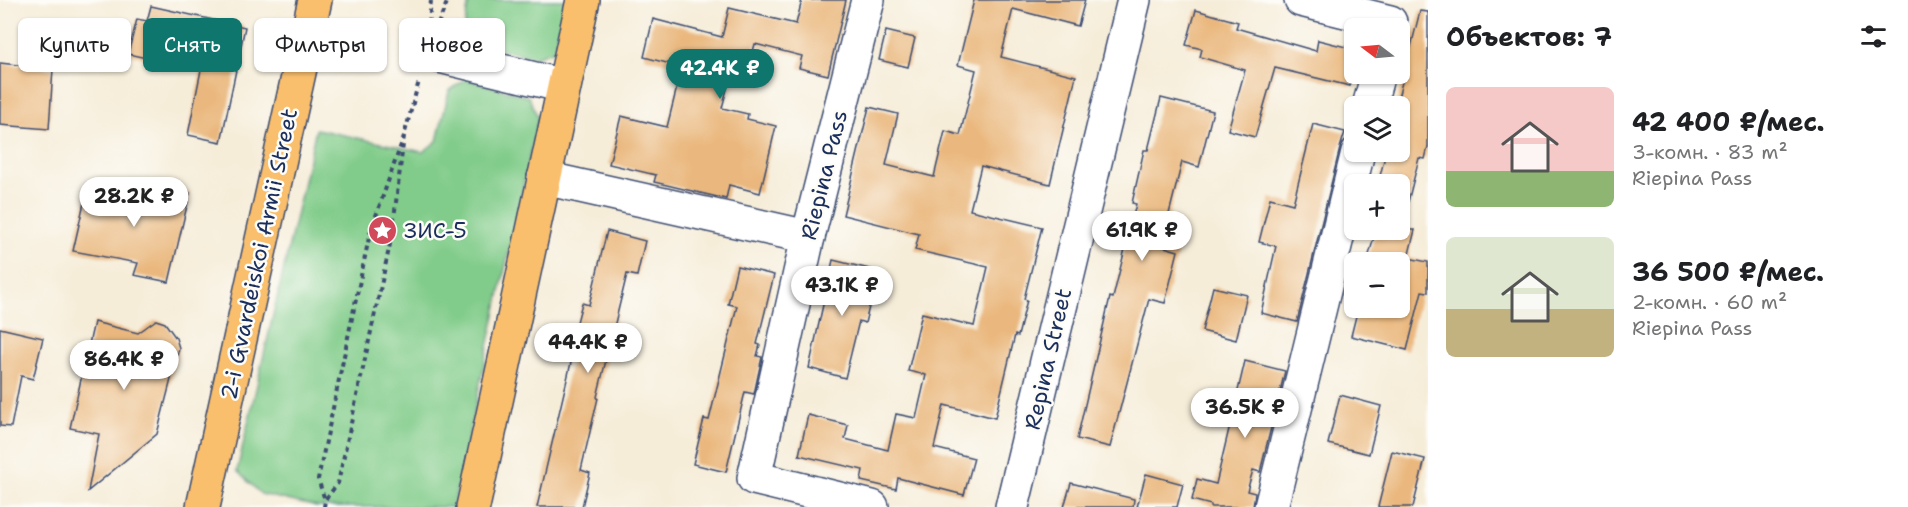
<!DOCTYPE html>
<html lang="ru">
<head>
<meta charset="utf-8">
<style>
  :root { --surface:#fff; --page:#f6f6f6; --text:#202124; --muted:#757577; --accent:#0f766e }
  body { margin:0; font-family:"Shantell Sans",sans-serif; background:var(--page); color:var(--text); height:100vh; display:flex; flex-direction:column; font-size:22px; white-space:nowrap }
  * { box-sizing:border-box; margin:0 }
  p { font-size:20px; color:var(--muted) }
  .icon { flex:none; width:33px; height:33px; fill:none; stroke:currentColor; stroke-width:2; stroke-linecap:round; stroke-linejoin:round }
  .map { position:relative; flex:1; overflow:hidden }
  .drawer { display:flex; flex-direction:column; background:var(--surface); width:480px }
  .drawer>* { flex:none }
  .hud { position:absolute; left:18px; top:18px; width:570px; height:54px; display:flex; gap:12px }
  .needle { width:39px; rotate:286deg }
  .controls { position:absolute; left:1344px; top:18px; display:grid; gap:12px }
  .controls a { display:grid; place-items:center; width:66px; height:66px; border-radius:9px; background:var(--surface); box-shadow:0 2px 4px #0004; font-size:30px }
  .price { position:absolute; translate:-50% -51px; padding:0 14px; border-radius:21px; background:#fff; color:#222; font-size:20px; line-height:39px; filter:drop-shadow(0 2px 3px #0008) }
  .price::after { content:''; position:absolute; left:50%; top:36px; width:18px; height:14px; margin-left:-9px; background:inherit; clip-path:polygon(0 0,100% 0,50% 100%) }
  .price.active { background:var(--accent); color:#fff }
  ul { padding:0; list-style:none }
  li { display:flex; align-items:center; gap:18px; height:150px; padding:0 18px }
  li span { display:grid; place-items:center; flex:none; width:168px; height:120px; border-radius:9px; color:#555 }
  li>.icon { margin-inline-start:auto }
  span .icon { width:72px; height:72px; fill:#fffc; stroke-width:1 }
  li b { font-size:26px }
  h2 { display:flex; justify-content:space-between; align-items:center; height:72px; padding:0 18px; font-size:26px }
  .chip { padding:0 21px; border-radius:9px; background:var(--surface); box-shadow:0 2px 4px #0004; font-size:21px; line-height:54px }
  .chip.active { background:var(--accent); color:#fff }
  main { display:flex; flex:1; min-height:0 }
  .map>svg:first-child { display:block }
  .green { fill:#81cc8a; stroke:#4e7e74; stroke-width:1.5 }
  .building { fill:#eab87e }
  .lines { fill:none; stroke-linecap:round; stroke-linejoin:round }
  .minor-casing { stroke:#3c4c70; stroke-width:36 }
  .major-casing { stroke:#3c4c70; stroke-width:36 }
  .path { stroke:#3c4c70; stroke-width:4; stroke-dasharray:4.5 4.5; stroke-linecap:butt }
  .minor { stroke:#fff; stroke-width:33 }
  .major { stroke:#f9bf6d; stroke-width:33 }
  .labels { text-anchor:middle; dominant-baseline:central; stroke-width:5; stroke-linejoin:round; paint-order:stroke }
  .street-label { font-size:22px; fill:#1b2f5e; stroke:#fdfcf7 }
  .poi-label { font-size:22px; fill:#1b2f5e; stroke:#fdfcf7; text-anchor:start }
</style>
</head>
<body>
<main>
<div class="map">
<svg width="1428" height="507" viewBox="0 0 1428 507">
  <rect width="100%" height="100%" fill="#fdfcf7"/>
  <filter id="ink" filterUnits="userSpaceOnUse"><feTurbulence type="fractalNoise" baseFrequency=".0167" numOctaves="2"/><feDisplacementMap in="SourceGraphic" scale="12" xChannelSelector="R" yChannelSelector="G"/><feConvolveMatrix kernelMatrix="1 2 1 2 8 2 1 2 1" color-interpolation-filters="sRGB"/></filter>
  <filter id="wash" filterUnits="userSpaceOnUse"><feTurbulence type="fractalNoise" baseFrequency=".008" numOctaves="4" result="noise"/><feDisplacementMap in="SourceGraphic" scale="24" xChannelSelector="R" yChannelSelector="G"/><feGaussianBlur stdDeviation="1.35" result="paint"/><feColorMatrix in="noise" values="0 0 0 0 0 0 0 0 0 0 0 0 0 0 0 0 0 1.4 0 .05"/><feComposite in="paint" operator="in"/></filter>
  <g filter="url(#wash)">
    <rect width="100%" height="100%" fill="#f6edd9"/>
    <g class="green">
      <path d="M469 0H566L555 50 535 57 462 42Z"/>
      <path d="M466 79 529 97 538 118 453 507H317L261 494 237 471 316 129 423 152 437 141 449 91Z"/>
    </g>
    <g id="blocks">
      <g class="building">
        <path d="M802 0H846L828 75 799 68 802 56 755 44 751 59 736 55 722 108 748 114 747 119 776 126 760 193 729 185 726 199 654 182 656 175 609 164 621 116 667 127 682 67 644 57 653 19 722 37 729 8 796 24Z"/>
        <path d="M974 0H1085L1078 26 1013 9 1001 57 1076 76 1050 184 981 166 970 210 1042 227 1024 299 1027 300 1018 336 1015 335 995 418 944 405 934 448 974 458 964 495 898 478 896 489 861 481 863 470 799 455 808 415 848 425 845 439 888 450 896 414 916 418 926 375 908 371 922 313 974 326 988 267 915 250 919 234 843 215 869 107 898 114 886 165 934 177 945 131 960 135 976 70 958 65Z"/>
        <path d="M151 6 245 27 221 142 188 135 201 70 128 54 137 19 147 21Z"/>
        <path d="M1196 10 1238 22 1236 28 1316 51 1318 40 1354 49V67L1350 86 1275 68 1255 137 1228 130 1245 70 1200 57 1202 49 1186 45Z"/>
        <path d="M1420 11 1428 12V147L1425 159 1419 158 1408 202 1400 201V184H1378L1386 152H1400V106H1396Z"/>
        <path d="M886 31 915 38 908 67 879 60Z"/>
        <path d="M0 63 53 69 49 129 0 125Z"/>
        <path d="M1161 98 1213 111 1199 167 1182 162 1161 246 1178 251 1165 303 1149 299 1110 447 1077 439 1110 297 1113 298 1136 204 1132 203 1144 150H1148Z"/>
        <path d="M1313 124 1345 132 1340 148 1297 322 1261 313 1276 246 1259 242 1270 198 1293 204Z"/>
        <path d="M88 185 147 197 154 186 190 193 169 282 134 275 138 263 73 251Z"/>
        <path d="M1376 230H1415L1408 258 1428 262V292L1422 291 1407 350 1351 336 1358 308H1400V262H1367Z"/>
        <path d="M607 231 645 241 637 276 627 274 597 397 598 398 581 470 590 473 582 507H537L573 354 569 353 582 303 589 305Z"/>
        <path d="M833 260 878 271 865 323 859 321 845 378 809 368Z"/>
        <path d="M737 266 774 275 757 344 760 345 757 356 762 357 754 394 745 392 726 472 693 464 704 419 709 420 737 306 728 304Z"/>
        <path d="M1213 287 1247 295 1236 340 1202 331Z"/>
        <path d="M156 320 165 323 176 338 179 348 157 434 88 491 99 434 70 428 94 322 138 333Z"/>
        <path d="M0 328 43 338 33 379 21 376 11 427 0 426Z"/>
        <path d="M1245 361 1285 371 1260 472 1253 470 1247 491 1255 493 1253 507H1211V505L1192 500 1197 479 1216 484Z"/>
        <path d="M1340 395 1381 406 1369 454 1328 444Z"/>
        <path d="M1392 451 1425 459 1413 507H1378Z"/>
        <path d="M1146 474 1183 484 1177 507H1137Z"/>
        <path d="M1071 483 1134 499 1133 507H1064Z"/>
      </g>
    </g>
  </g>
  <g filter="url(#ink)">
    <use href="#blocks" fill-opacity="0" stroke="#3c4c70" stroke-width="1.5"/>
    <g class="lines">
      <defs>
        <g id="minor">
          <path d="M868 0 808 237 754 478 872 507"/>
          <path d="M1301 0 1390 22 1389 28"/>
          <path d="M427 53 564 86"/>
          <path d="M1369 106 1378 74"/>
          <path d="M544 178 808 237"/>
          <path d="M1012 507 1134 0"/>
          <path d="M1271 507 1358 152"/>
        </g>
        <g id="major">
          <path d="M203 507 315 0"/>
          <path d="M473 507 583 0"/>
        </g>
      </defs>
      <use href="#minor" class="minor-casing"/>
      <use href="#major" class="major-casing"/>
      <g class="path">
        <path d="M429 23 431 0"/>
        <path d="M438 24 448 0"/>
        <path d="M404 136 392 235 338 483 325 500 318 479 370 233 404 136 419 81"/>
        <path d="M324 507 325 500"/>
      </g>
      <use href="#minor" class="minor"/>
      <use href="#major" class="major"/>
    </g>
  </g>
  <defs>
    <symbol id="sight-disc" viewBox="-11 -11 22 22"><circle r="9.5" fill="#d1495b" stroke="#fdfcf7"/><path d="M0-6L1.8-2.2L6-1.7L2.9 1.2L3.7 5.4L0 3.3L-3.7 5.4L-2.9 1.2L-6-1.7L-1.8-2.2Z" fill="#fff"/></symbol>
  </defs>
  <g fill-rule="evenodd">
    <use href="#sight-disc" x="366" y="214" width="33" height="33"/>
  </g>
  <g class="labels">
    <g class="street-label">
      <text transform="translate(824 175) rotate(-76)">Riepina Pass</text>
      <text transform="translate(259 254) rotate(-78)">2-i Gvardeiskoi Armii Street</text>
      <text transform="translate(1048 359) rotate(-77)">Repina Street</text>
    </g>
    <g class="poi-label">
      <text x="404" y="230">ЗИС-5</text>
    </g>
  </g>
</svg>
<div class="controls">
<a><svg class="needle" viewBox="-14 -14 28 28"><path d="M0-13l5 13h-10z" fill="#e53935"/><path d="M0 13l5-13h-10z" fill="#757577"/></svg></a>
<a><svg class="icon" aria-label="layers" viewBox="0 0 24 24"><path d="M12 4l9 5-9 5-9-5zM3 14l9 5 9-5"/></svg></a>
<a>+</a>
<a>−</a>
</div>
<b class="price active" style="left:720px;top:100px">42.4K ₽</b>
<b class="price" style="left:134px;top:228px">28.2K ₽</b>
<b class="price" style="left:1142px;top:262px">61.9K ₽</b>
<b class="price" style="left:842px;top:317px">43.1K ₽</b>
<b class="price" style="left:588px;top:374px">44.4K ₽</b>
<b class="price" style="left:124px;top:391px">86.4K ₽</b>
<b class="price" style="left:1245px;top:439px">36.5K ₽</b>
<div class="hud">
<a class="chip">Купить</a>
<a class="chip active">Снять</a>
<a class="chip">Фильтры</a>
<a class="chip">Новое</a>
</div>
</div>
<section class="drawer">
<h2>Объектов: 7<svg class="icon" aria-label="filters" viewBox="0 0 24 24"><path d="M4 7h16M4 17h16"/><circle cx="9" cy="7" r="2"/><circle cx="15" cy="17" r="2"/></svg></h2>
<ul>
<li><span style="background:linear-gradient(#f6c9c9 70%,#8fb573 0)"><svg class="icon" aria-label="home" viewBox="0 0 24 24"><path d="M3 11l9-7 9 7M6 9v11h12V9"/></svg></span><div><b>42 400 ₽/мес.</b><p>3-комн. · 83 m²</p><p>Riepina Pass</p></div></li>
<li><span style="background:linear-gradient(#dfe7d0 60%,#c2b280 0)"><svg class="icon" aria-label="home" viewBox="0 0 24 24"><path d="M3 11l9-7 9 7M6 9v11h12V9"/></svg></span><div><b>36 500 ₽/мес.</b><p>2-комн. · 60 m²</p><p>Riepina Pass</p></div></li>
</ul>
</section>
</main>
</body>
</html>
